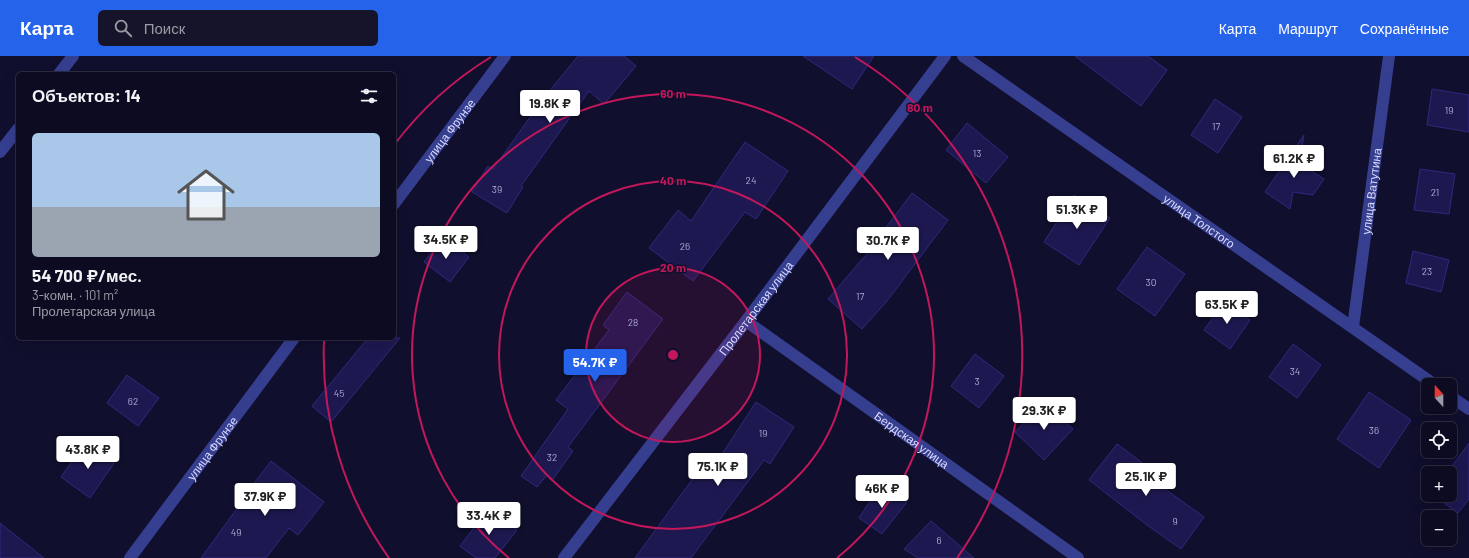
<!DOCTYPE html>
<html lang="ru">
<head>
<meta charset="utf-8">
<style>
  :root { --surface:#0c0b22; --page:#15142a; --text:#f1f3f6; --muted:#9a9ba5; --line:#2c2b40; --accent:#2563eb }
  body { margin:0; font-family:Barlow,sans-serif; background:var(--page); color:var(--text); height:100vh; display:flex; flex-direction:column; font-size:15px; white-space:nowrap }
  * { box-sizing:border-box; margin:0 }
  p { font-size:13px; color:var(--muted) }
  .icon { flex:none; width:22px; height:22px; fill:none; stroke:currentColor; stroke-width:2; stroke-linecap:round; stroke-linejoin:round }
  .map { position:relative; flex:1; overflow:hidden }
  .sheet { position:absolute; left:16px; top:16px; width:380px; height:268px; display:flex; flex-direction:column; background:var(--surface); border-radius:6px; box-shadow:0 4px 16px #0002,0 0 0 1px var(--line) }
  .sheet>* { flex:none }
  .needle { width:26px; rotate:339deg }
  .controls { position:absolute; left:1421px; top:322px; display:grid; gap:8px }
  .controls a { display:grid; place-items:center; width:36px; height:36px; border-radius:6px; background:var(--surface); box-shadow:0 4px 16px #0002,0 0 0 1px var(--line); font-size:20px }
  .price { position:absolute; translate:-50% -34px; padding:0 9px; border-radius:4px; background:#fff; color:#222; font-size:13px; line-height:26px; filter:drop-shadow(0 1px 2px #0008) }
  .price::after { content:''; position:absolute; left:50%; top:24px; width:12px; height:9px; margin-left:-6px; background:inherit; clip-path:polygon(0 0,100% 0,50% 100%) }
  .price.selected { background:var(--accent); color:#fff }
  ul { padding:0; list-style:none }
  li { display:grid; align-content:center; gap:8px; height:212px; padding:0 16px }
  li span { display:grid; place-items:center; height:124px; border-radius:6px; color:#555 }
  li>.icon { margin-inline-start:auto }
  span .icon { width:72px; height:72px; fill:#fffc; stroke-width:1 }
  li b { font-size:17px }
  h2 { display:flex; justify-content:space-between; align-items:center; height:48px; padding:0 16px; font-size:17px }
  header { display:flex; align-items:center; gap:24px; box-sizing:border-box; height:56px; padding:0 20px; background:var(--accent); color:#fff }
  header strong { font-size:19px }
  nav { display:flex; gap:22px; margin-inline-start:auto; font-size:14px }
  .search { width:280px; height:36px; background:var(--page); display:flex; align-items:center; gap:10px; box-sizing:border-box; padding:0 14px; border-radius:6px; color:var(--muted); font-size:15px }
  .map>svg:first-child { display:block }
  .building { fill:#1d1950; stroke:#2f297e }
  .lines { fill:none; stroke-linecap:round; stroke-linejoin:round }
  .minor { stroke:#363e90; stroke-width:12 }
  .ring { fill:none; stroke:#c2185b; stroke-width:2 }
  .labels { text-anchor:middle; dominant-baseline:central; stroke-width:3; stroke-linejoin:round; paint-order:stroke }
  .number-label { font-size:10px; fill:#acabd3 }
  .street-label { font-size:12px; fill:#dbdcff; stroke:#100f2d }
  .centre { fill:#c2185b; stroke:#100f2d; stroke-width:2 }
  .ring-label { font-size:12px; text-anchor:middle; font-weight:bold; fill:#c2185b; stroke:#100f2d; stroke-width:3; stroke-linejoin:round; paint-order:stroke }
</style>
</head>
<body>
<header>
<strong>Карта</strong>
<div class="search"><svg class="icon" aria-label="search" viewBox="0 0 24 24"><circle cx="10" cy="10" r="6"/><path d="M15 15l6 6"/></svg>Поиск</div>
<nav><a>Карта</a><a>Маршрут</a><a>Сохранённые</a></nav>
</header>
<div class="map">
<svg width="1469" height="502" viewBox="0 0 1469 502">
  <rect width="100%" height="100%" fill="#100f2d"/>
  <g class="building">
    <path d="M578 0H624L636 10 604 48 589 35 521 130 523 131 507 157 472 136 488 110 493 113 546 39Z"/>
    <path d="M803 0H874L852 33Z"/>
    <path d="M1075 0H1148L1167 14 1141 50Z"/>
    <path d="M1432 33 1469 39V76L1427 69Z"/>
    <path d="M1215 43 1242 61 1218 97 1191 79Z"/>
    <path d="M967 67 1008 101 986 127 946 94Z"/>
    <path d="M1304 79 1299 107 1324 123 1313 139 1293 136 1290 153 1265 136Z"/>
    <path d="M745 86 788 115 756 163 745 156 693 225 649 192 678 154 691 165Z"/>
    <path d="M1420 113 1455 118 1449 158 1414 154Z"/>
    <path d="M912 137 948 164 887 245 862 273 828 243 883 179 881 178Z"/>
    <path d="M1074 139 1110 162 1079 209 1044 186Z"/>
    <path d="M443 181 469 201 450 226 424 206Z"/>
    <path d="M1147 191 1185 218 1155 260 1117 233Z"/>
    <path d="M1413 195 1449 204 1441 236 1406 227Z"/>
    <path d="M627 236 663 263 568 391 573 395 553 423 547 419 537 431 521 420 568 353 556 344 609 274 603 269Z"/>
    <path d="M1224 246 1250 264 1230 293 1204 274Z"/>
    <path d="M368 282H400L331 366 312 350Z"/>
    <path d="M1293 288 1321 309 1297 342 1269 321Z"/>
    <path d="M975 298 1004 320 979 352 951 330Z"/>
    <path d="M127 319 159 342 138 370 107 347Z"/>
    <path d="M1369 336 1411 364 1379 412 1337 383Z"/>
    <path d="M756 346 794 371 770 408 764 404 691 502H635L705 406 713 412Z"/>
    <path d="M1044 346 1073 373 1044 404 1015 376Z"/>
    <path d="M85 387 114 407 90 442 61 421Z"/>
    <path d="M1469 387V443L1458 457 1433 439H1450V417H1447Z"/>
    <path d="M1117 388 1156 417 1151 423 1204 461 1181 493 1147 469 1089 424Z"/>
    <path d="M271 405 324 446 298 479 289 472 266 502H201L246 440 245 439Z"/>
    <path d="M881 428 907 446 882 478 859 462Z"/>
    <path d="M489 452 517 474 495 502H476L460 490Z"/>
    <path d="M931 465 974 502H918L904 493Z"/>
    <path d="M0 467 44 502H0Z"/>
  </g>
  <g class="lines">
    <g class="minor">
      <path id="s1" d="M963 0 1435 329"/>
      <path d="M59 18 73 0"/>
      <path d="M0 96 18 73"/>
      <path id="s2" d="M394 148 505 0"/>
      <path id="s3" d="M746 265 1078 502"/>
      <path id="s4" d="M1353 271 1389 0"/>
      <path d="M1450 340 1469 353"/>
      <path id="s5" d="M130 502 294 282"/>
      <path id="s6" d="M564 502 746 265 945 0"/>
    </g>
  </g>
  <circle cx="673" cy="299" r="87" fill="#c2185b" fill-opacity=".12"/>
  <g class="ring">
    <circle cx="673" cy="299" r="87"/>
    <circle cx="673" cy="299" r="174"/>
    <path d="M509 502A261 261 0 1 1 837 502"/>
    <path d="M389 502A349 349 0 0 1 324 284M394 89A349 349 0 0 1 491 1M855 1A349 349 0 0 1 957 502"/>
  </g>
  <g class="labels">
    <g class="number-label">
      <text x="1449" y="54">19</text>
      <text x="1216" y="70">17</text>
      <text x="977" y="97">13</text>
      <text x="751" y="124">24</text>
      <text x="497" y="133">39</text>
      <text x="1435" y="136">21</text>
      <text x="685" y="190">26</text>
      <text x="1427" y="215">23</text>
      <text x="1151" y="226">30</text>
      <text x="860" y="240">17</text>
      <text x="633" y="266">28</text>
      <text x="1295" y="315">34</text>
      <text x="977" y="325">3</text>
      <text x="339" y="337">45</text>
      <text x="133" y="345">62</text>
      <text x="1374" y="374">36</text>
      <text x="763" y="377">19</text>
      <text x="552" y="401">32</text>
      <text x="1175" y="465">9</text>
      <text x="236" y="476">49</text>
      <text x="939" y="484">6</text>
    </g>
    <g class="street-label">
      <text stroke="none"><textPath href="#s2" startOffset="92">улица Фрунзе</textPath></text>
      <text stroke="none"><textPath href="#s4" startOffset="137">улица Ватутина</textPath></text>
      <text stroke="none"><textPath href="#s1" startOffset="288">улица Толстого</textPath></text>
      <text stroke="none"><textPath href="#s6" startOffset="315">Пролетарская улица</textPath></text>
      <text stroke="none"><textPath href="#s3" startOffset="204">Бердская улица</textPath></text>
      <text stroke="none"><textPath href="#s5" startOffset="137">улица Фрунзе</textPath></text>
    </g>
  </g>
  <circle cx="673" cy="299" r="6" class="centre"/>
  <g class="ring-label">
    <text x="673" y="42">60 m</text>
    <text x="920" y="56">80 m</text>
    <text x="673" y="129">40 m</text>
    <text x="673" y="216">20 m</text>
  </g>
</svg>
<div class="controls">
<a><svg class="needle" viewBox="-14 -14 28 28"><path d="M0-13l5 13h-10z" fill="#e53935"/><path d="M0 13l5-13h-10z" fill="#9a9ba5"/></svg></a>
<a><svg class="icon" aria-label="locate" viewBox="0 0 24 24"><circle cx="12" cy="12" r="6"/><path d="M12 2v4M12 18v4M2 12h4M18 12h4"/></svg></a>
<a>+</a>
<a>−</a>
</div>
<b class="price" style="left:550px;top:68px">19.8K ₽</b>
<b class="price" style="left:1294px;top:123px">61.2K ₽</b>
<b class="price" style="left:1077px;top:174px">51.3K ₽</b>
<b class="price" style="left:446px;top:204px">34.5K ₽</b>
<b class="price" style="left:888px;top:205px">30.7K ₽</b>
<b class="price" style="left:1227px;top:269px">63.5K ₽</b>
<b class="price selected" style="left:595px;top:327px">54.7K ₽</b>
<b class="price" style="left:1044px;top:375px">29.3K ₽</b>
<b class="price" style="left:88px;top:414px">43.8K ₽</b>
<b class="price" style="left:718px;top:431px">75.1K ₽</b>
<b class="price" style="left:1146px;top:441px">25.1K ₽</b>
<b class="price" style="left:882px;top:453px">46K ₽</b>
<b class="price" style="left:265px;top:461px">37.9K ₽</b>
<b class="price" style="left:489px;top:480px">33.4K ₽</b>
<section class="sheet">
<h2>Объектов: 14<svg class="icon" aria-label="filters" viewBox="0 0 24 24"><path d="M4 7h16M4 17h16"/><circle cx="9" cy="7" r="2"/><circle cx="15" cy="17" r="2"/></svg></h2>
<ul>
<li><span style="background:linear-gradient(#a9c7e8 60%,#9aa5b1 0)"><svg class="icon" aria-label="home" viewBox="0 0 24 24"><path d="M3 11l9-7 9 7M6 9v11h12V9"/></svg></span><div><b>54 700 ₽/мес.</b><p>3-комн. · 101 m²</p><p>Пролетарская улица</p></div></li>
</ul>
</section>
</div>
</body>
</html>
